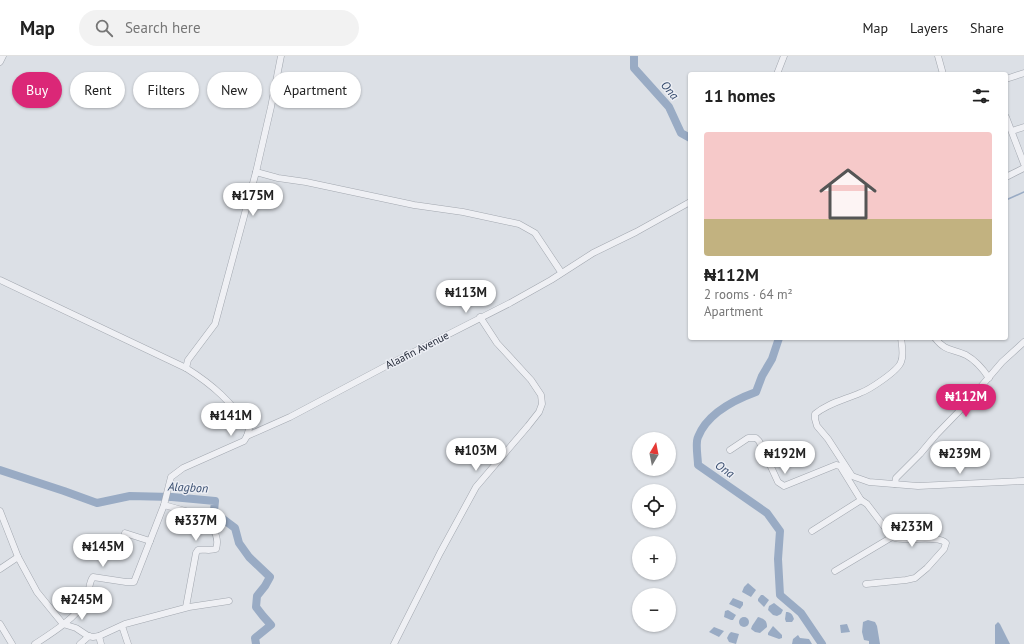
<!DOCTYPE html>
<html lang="en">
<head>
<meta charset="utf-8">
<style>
  :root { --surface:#fff; --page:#f2f2f2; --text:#222; --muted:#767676; --line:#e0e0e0; --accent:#db2777 }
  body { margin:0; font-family:"PT Sans",sans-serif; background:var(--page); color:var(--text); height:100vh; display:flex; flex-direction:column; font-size:15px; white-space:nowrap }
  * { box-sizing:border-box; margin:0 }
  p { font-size:13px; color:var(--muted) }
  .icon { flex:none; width:22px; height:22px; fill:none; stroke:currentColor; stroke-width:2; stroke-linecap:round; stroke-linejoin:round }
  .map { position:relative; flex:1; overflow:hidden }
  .details { position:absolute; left:688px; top:16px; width:320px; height:268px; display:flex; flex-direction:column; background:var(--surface); border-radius:4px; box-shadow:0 1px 3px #0004 }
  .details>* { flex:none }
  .hud { position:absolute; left:12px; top:16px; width:380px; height:36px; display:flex; gap:8px }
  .needle { width:26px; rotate:10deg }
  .buttons { position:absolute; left:632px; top:376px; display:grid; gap:8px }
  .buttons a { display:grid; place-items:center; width:44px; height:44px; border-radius:50%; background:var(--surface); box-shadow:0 1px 3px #0004; font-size:20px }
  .price { position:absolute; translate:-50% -34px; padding:0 9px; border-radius:14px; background:#fff; color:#222; font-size:13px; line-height:26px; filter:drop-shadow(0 1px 2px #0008) }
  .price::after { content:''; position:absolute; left:50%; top:24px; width:12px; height:9px; margin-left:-6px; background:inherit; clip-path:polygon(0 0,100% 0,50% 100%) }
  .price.on { background:var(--accent); color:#fff }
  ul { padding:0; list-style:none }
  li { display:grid; align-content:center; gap:8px; height:212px; padding:0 16px }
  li+li { border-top:1px solid var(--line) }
  li span { display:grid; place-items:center; height:124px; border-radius:4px; color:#555 }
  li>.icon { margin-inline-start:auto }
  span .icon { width:72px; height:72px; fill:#fffc; stroke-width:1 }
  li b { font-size:17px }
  h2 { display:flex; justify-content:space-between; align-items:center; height:48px; padding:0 16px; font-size:17px }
  .pill { padding:0 14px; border-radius:18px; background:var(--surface); box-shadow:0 1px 3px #0004; font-size:14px; line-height:36px }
  .pill.on { background:var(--accent); color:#fff }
  header { display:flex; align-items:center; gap:24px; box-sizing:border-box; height:56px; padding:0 20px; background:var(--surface); border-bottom:1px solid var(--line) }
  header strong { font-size:19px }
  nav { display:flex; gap:22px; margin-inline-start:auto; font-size:14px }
  .search { width:280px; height:36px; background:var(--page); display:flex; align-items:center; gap:10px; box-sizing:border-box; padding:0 14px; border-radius:22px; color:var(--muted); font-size:15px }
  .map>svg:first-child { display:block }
  .water { fill:#99abc4 }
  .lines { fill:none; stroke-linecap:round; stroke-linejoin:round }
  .stream { stroke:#99abc4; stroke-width:1.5 }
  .river { stroke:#99abc4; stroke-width:8 }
  .minor-casing { stroke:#a2a7af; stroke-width:7 }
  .minor { stroke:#eff0f4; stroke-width:6 }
  .labels { text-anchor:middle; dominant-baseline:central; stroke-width:3; stroke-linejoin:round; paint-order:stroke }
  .street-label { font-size:11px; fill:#272d3b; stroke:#eceef4 }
  .water-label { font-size:12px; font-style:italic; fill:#344a6c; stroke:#eceef4 }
</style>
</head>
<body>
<header>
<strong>Map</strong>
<div class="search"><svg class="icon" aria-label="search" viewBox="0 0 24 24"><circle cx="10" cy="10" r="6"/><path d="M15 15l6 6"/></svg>Search here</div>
<nav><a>Map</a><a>Layers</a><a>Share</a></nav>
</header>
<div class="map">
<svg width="1024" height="588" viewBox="0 0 1024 588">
  <rect width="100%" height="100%" fill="#dce0e6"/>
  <g class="water">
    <path d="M748 527 756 534 751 541 742 536 744 531Z"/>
    <path d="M761 539H763L769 544 764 551 758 545V543Z"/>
    <path d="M733 542 743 546V549L740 553 729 548Z"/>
    <path d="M774 547 783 554 781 558 777 560 773 559 768 554 769 550Z"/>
    <path d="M728 554 736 559 733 564H731L724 561 725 555Z"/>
    <path d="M786 556C791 556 792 558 794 563L792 566H786L785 563Z"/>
    <path d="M758 561C764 563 767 564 767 571L760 577 755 576 751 573 752 570Z"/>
    <circle cx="744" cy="566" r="5"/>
    <path d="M868 564 875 566 877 570 880 588H869V585L864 584 862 576 863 566Z"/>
    <path d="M998 566 1000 568 1010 588H995V569Z"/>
    <path d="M847 568 850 576 841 577 840 569Z"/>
    <path d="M773 570 782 579V582L779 583 768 579V577Z"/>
    <path d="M714 571 724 575 719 581 709 576Z"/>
    <path d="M731 576 739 578 736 588 729 586 727 582 729 578Z"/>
    <path d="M798 579 800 582 809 583 812 588H792L793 583Z"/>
  </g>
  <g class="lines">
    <path class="stream" d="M1006 144 1024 136"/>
    <g class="river">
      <path d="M634 0V12L669 51 681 77 690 82"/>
      <path d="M779 282 772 303 762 320 756 336C734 344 707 358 698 381 695 387 698 402 698 409L767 457 780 475 778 503 780 539 801 557 822 588"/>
      <path d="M0 414 64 435 97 447 130 440 172 441 215 445 213 464 223 463 235 472 239 487 249 501 270 521 265 530 257 540 256 551 263 560 271 569 255 582 256 588"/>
    </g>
    <defs>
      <g id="minor">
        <path d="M938 0 943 18"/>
        <path d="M0 6 3 0"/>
        <path d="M777 18 784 0"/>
        <path d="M1006 23 1024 17"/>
        <path d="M1006 61 1024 108"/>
        <path d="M1012 75 1024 71"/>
        <path d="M256 116 278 122 306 126 414 149 463 156 519 168 535 177 561 216"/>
        <path d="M1006 121 1024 112"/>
        <path d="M0 224 186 312C213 329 232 346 249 373L247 380 244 385 183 412 171 421 164 449 134 526H126L93 521C88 527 90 537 86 544 76 562 52 577 35 588"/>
        <path d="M901 282C902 290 904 299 901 306 898 315 869 334 860 337 844 344 828 347 815 358V363L817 370 828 383 852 420 869 426 918 430 1024 425"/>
        <path d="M935 282C946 296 951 292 966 299 975 304 983 313 989 322"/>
        <path d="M186 312 188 304 215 268 256 116 271 51 281 0"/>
        <path d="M247 380 290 361 388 309 510 247 551 224 593 197 636 176 690 146"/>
        <path d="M730 394 748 382H756L759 385 778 426 784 430 836 409 840 410 861 444 867 448 892 481C903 487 938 478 946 487L944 493 927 512 915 522 906 524 866 528"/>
        <path d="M895 428 896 422 920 398 936 379 966 348 1002 306 1024 286"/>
        <path d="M164 449 189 456 213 473C217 479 218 487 216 493 210 495 204 493 198 494L196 497 186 551"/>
        <path d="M0 455 18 501 37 536 63 568 76 572 88 580 93 581 99 580 125 568 189 551 229 545"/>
        <path d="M812 475 861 444"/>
        <path d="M125 477 150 485"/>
        <path d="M0 513 18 501"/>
        <path d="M835 515 892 481"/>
        <path d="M0 568 12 588"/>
        <path d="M122 570 128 588"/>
        <path d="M99 580 101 588"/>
        <path d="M80 588 89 580"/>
        <path d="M394 588 440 497 476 431 528 370 539 356 542 348 541 339 531 324 497 287 480 261"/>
      </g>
    </defs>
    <use href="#minor" class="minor-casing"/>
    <use href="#minor" class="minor"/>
  </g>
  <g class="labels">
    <g class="street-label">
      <text transform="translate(417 294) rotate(-27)">Alaafin Avenue</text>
    </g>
    <g class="water-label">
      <text transform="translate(670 34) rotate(50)">Ona</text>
      <text transform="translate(725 413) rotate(35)">Ona</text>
      <text transform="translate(188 431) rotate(3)">Alagbon</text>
    </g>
  </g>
</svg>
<div class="buttons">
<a><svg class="needle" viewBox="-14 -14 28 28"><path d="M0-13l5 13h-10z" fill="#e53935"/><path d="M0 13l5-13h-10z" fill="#767676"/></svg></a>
<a><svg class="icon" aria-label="locate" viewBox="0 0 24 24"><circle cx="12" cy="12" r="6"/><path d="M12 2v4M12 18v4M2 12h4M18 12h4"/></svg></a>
<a>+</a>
<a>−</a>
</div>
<b class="price" style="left:253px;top:161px">₦175M</b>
<b class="price" style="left:466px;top:258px">₦113M</b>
<b class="price on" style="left:966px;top:362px">₦112M</b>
<b class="price" style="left:231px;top:381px">₦141M</b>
<b class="price" style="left:476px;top:416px">₦103M</b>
<b class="price" style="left:785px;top:419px">₦192M</b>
<b class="price" style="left:960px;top:419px">₦239M</b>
<b class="price" style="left:196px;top:486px">₦337M</b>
<b class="price" style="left:912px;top:492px">₦233M</b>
<b class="price" style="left:103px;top:512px">₦145M</b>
<b class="price" style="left:82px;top:565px">₦245M</b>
<div class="hud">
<a class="pill on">Buy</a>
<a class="pill">Rent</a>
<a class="pill">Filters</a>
<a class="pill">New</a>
<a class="pill">Apartment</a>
</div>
<section class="details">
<h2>11 homes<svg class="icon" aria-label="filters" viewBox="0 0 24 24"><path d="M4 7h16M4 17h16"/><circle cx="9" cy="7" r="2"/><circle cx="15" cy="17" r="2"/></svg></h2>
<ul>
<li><span style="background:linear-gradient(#f6c9c9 70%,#c2b280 0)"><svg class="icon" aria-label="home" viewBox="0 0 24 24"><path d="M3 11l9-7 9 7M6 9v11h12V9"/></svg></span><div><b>₦112M</b><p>2 rooms · 64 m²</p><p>Apartment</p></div></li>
</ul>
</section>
</div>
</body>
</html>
